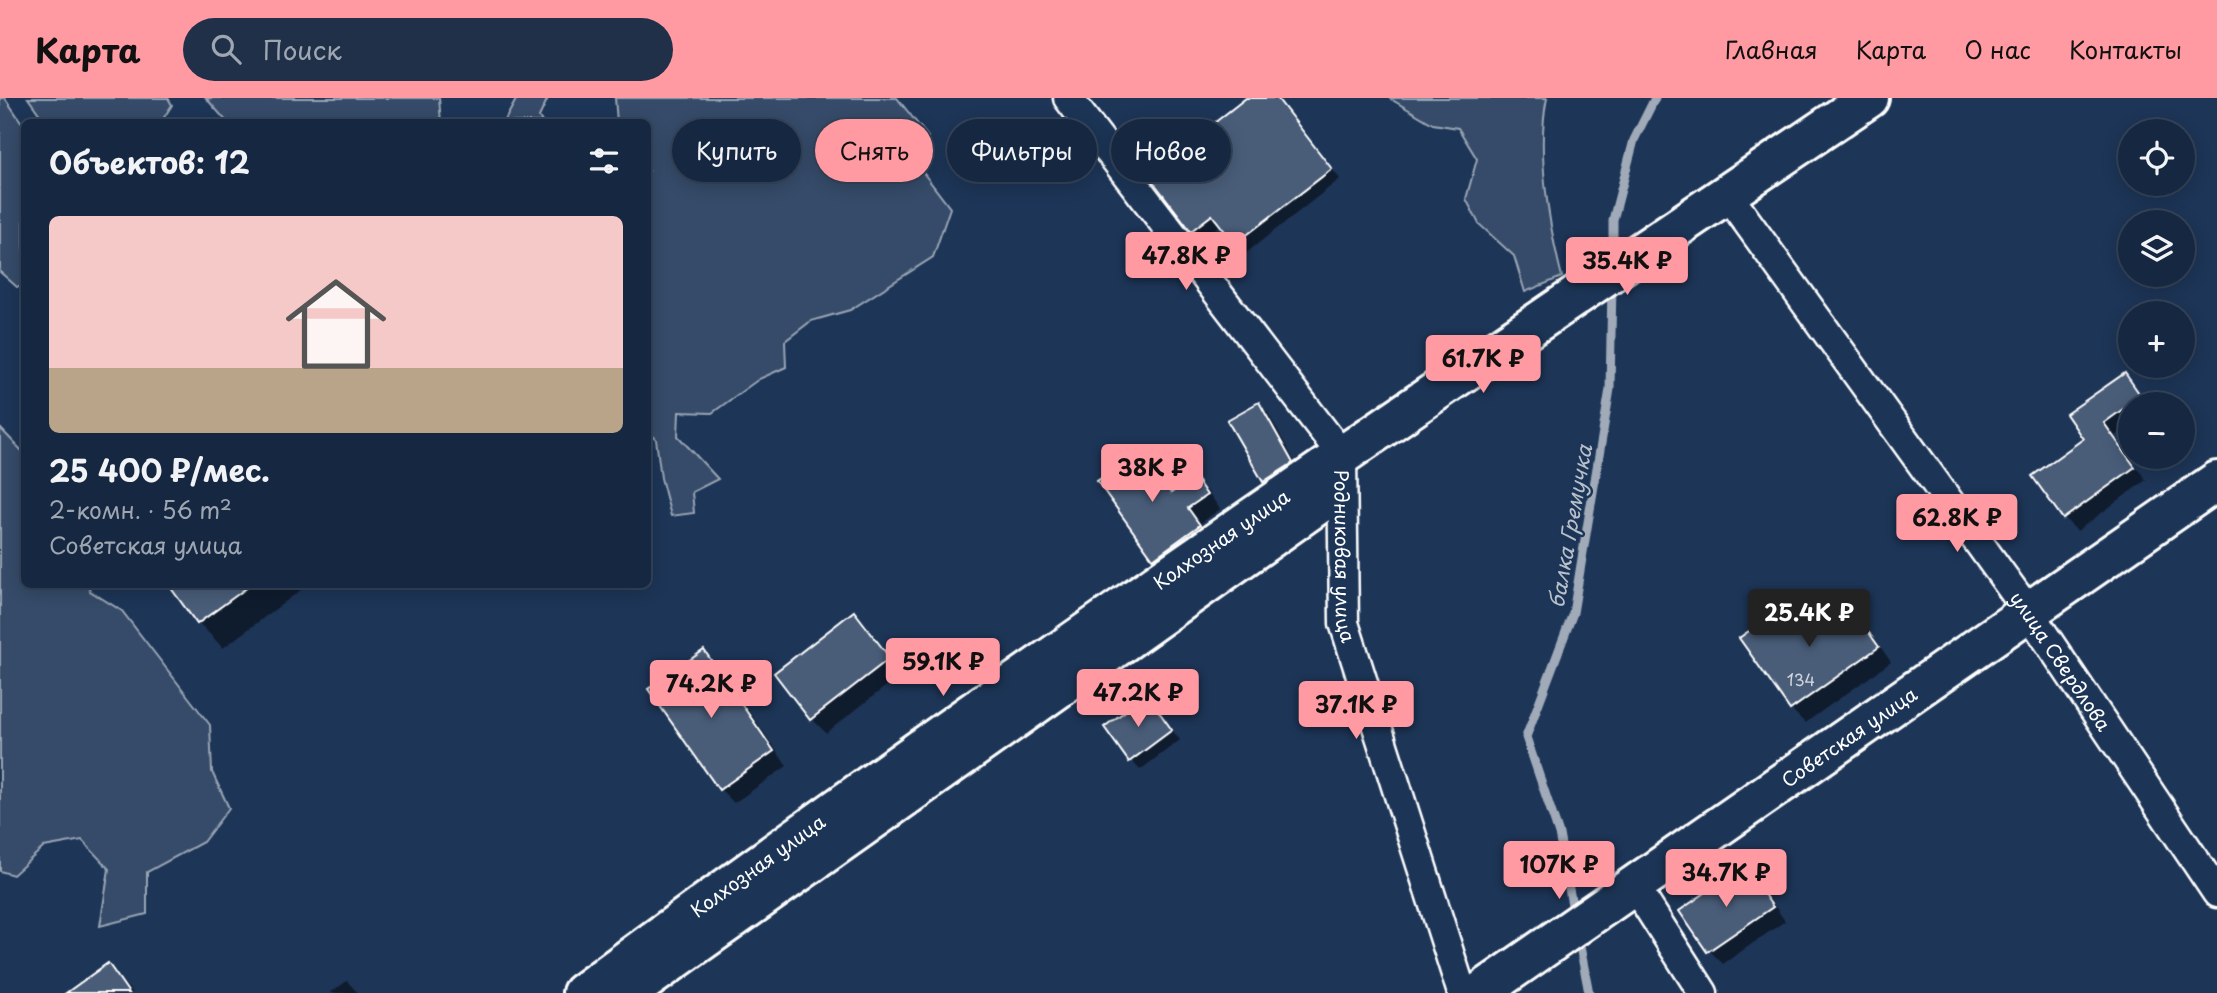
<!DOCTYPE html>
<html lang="ru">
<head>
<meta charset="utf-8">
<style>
  :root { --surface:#162841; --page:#1f3048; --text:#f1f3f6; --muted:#9ea6b1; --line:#35445a; --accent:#ff9aa2 }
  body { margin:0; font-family:"Playpen Sans",sans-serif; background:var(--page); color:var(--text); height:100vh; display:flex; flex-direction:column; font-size:26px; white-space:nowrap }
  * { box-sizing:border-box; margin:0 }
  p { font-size:23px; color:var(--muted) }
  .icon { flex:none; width:38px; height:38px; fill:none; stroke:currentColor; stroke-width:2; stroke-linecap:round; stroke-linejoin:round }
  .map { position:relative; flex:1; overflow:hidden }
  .panel { position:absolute; left:21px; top:21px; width:630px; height:469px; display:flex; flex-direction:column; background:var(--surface); border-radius:10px; box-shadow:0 4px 18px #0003,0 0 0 2px var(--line) }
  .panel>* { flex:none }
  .top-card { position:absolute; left:672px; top:21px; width:665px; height:63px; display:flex; gap:14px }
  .fabs { position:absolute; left:2118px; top:21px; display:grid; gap:14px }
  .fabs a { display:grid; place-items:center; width:77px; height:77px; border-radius:50%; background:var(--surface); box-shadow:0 4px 18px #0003,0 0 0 2px var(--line); font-size:35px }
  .price { position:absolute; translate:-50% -60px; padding:0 16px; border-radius:7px; background:var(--accent); color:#111; font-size:23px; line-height:46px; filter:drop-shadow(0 2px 4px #0008) }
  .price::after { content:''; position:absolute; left:50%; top:42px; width:21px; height:16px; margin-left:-10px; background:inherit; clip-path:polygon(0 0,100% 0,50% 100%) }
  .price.active { background:#222; color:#fff }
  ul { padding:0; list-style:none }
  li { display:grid; align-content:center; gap:14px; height:371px; padding:0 28px }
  li span { display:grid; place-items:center; height:217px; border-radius:10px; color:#555 }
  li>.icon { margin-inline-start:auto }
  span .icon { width:126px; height:126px; fill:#fffc; stroke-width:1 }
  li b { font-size:30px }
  h2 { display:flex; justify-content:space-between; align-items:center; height:84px; padding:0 28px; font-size:30px }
  .chip { padding:0 24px; border-radius:32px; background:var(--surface); box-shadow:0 4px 18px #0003,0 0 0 2px var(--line); font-size:24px; line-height:63px }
  .chip.active { background:var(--accent); color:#111 }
  header { display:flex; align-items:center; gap:42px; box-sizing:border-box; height:98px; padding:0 35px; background:var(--accent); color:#111 }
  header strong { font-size:33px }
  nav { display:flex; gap:38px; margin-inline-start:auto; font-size:24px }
  .search { width:490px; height:63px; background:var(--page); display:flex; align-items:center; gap:18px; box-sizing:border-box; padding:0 24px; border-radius:38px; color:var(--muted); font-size:26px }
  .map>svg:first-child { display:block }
  .green { fill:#364b69; stroke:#9aa5b4; stroke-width:2 }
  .shadow { fill:#0007 }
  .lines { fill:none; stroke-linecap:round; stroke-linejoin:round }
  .stream { stroke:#a0aab8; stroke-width:9 }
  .building { fill:#4a5d79; stroke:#fff; stroke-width:2 }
  .street-casing { stroke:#fff; stroke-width:33 }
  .secondary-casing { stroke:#fff; stroke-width:44 }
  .street { stroke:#1d3557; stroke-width:28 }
  .secondary { stroke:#1d3557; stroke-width:38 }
  .labels { text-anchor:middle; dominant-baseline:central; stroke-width:5; stroke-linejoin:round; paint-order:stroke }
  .number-label { font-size:16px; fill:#d2d6de }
  .street-label { font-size:19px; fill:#fff; stroke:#1d3557 }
  .water-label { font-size:21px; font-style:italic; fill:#b8c0ca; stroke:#1d3557 }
</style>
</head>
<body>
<header>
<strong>Карта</strong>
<div class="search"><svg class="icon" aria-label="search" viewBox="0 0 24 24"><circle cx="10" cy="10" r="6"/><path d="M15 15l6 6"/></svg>Поиск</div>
<nav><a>Главная</a><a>Карта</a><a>О нас</a><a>Контакты</a></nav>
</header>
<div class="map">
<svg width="2217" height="895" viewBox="0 0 2217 895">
  <rect width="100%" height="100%" fill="#1d3557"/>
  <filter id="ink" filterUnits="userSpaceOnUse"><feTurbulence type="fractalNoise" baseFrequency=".0143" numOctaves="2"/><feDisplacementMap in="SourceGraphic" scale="14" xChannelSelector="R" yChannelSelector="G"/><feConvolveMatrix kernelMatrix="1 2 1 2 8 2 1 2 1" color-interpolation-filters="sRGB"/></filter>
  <g filter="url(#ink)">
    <g class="green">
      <path d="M0 0H5L24 28V189H17L0 174Z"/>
      <path d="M28 0H168L172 7 163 21 165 24H45Z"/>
      <path d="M206 0H439L441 24H227Z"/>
      <path d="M517 0H548L539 19 542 24H504Z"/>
      <path d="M615 0H897L928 39 912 60 950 110 933 159 850 212 811 223 785 243 786 269 759 281 712 315 679 314 678 338 718 381 692 394 694 415 671 418 661 380 656 341 648 333V24H617Z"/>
      <path d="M1389 0H1547C1536 52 1549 128 1562 179L1525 194 1514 158 1479 126 1466 101 1477 61 1458 30 1433 26Z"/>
      <path d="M0 330 23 354 24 486 88 487 90 493 122 513 210 627 212 674 229 710 203 744 147 774V816L100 828 109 771 82 742 44 749 13 777 0 773Z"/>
    </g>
    <g class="shadow">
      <path d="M1249 0H1277L1340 81 1246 155 1221 126 1202 141 1192 132Z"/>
      <path d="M2124 277 2149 306H2130V328L2115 338 2146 382 2077 433 2064 420 2034 378 2086 341Z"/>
      <path d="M1259 306 1268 315 1301 375 1273 393 1264 383Z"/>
      <path d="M1140 355 1154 369 1173 395 1194 380 1208 394 1220 411 1201 425 1213 442 1168 474 1154 460Z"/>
      <path d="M170 486H309L223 550 199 525Z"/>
      <path d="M1840 497 1854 511 1891 564 1805 625 1791 611 1778 515 1792 530Z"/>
      <path d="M853 515 867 529 903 575 826 635 812 621 776 575Z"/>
      <path d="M704 555 718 569 787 668 734 705 720 691Z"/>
      <path d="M1147 600 1180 642 1140 672 1131 662Z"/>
      <path d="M1744 770 1758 784 1785 823 1723 866 1709 852Z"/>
      <path d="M108 868 133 895H69Z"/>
      <path d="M347 883 358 895H330Z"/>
    </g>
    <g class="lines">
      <g class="stream">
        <path d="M1613 161V122L1634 42 1655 0"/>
        <path d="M1574 818 1559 736 1526 639 1573 515 1610 291 1612 186"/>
        <path d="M1578 838 1589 895"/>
      </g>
    </g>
    <g class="building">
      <path d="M1246 0H1277L1332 71 1235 146 1212 117 1191 133 1148 77Z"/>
      <path d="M2125 275 2141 298 2104 325 2135 369 2063 421 2032 378 2083 341 2066 316Z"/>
      <path d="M1259 304 1293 365 1263 384 1227 322Z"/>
      <path d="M1140 353 1171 395 1194 378 1207 397 1188 410 1200 427 1153 461 1097 383Z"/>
      <path d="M168 486H252L197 526Z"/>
      <path d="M1840 494 1879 549 1790 612 1739 540 1778 513 1790 530Z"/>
      <path d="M854 513 890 560 810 622 774 575Z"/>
      <path d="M704 552 774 653 719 692 648 591Z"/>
      <path d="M1147 597 1172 632 1129 664 1104 629Z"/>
      <path d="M1744 768 1773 809 1707 854 1679 813Z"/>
      <path d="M108 865 129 895H66Z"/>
    </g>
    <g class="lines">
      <defs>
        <g id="street">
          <path id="s1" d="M1068 0 1342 357 1344 525 1462 895"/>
          <path id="s2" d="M1727 96 2028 513 2217 795"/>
          <path d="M1634 787 1703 895"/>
        </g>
        <g id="secondary">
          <path id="s3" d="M582 895C1003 585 1436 292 1869 0"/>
          <path d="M628 895 1323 403 1336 385"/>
          <path id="s4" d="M1479 895 2217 383"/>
        </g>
      </defs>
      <use href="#street" class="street-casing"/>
      <use href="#secondary" class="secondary-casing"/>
      <use href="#street" class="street"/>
      <use href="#secondary" class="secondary"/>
    </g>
  </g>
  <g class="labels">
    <g class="number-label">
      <text x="1801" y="581">134</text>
    </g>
    <g class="street-label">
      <text stroke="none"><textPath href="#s3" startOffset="784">Колхозная улица</textPath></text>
      <text stroke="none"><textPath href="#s1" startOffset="551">Родниковая улица</textPath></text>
      <text stroke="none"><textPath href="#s2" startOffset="574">улица Свердлова</textPath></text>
      <text stroke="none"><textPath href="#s4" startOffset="450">Советская улица</textPath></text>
      <text stroke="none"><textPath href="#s3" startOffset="217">Колхозная улица</textPath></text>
    </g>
    <g class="water-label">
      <text transform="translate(1569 428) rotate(-80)">балка Гремучка</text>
    </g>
  </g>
</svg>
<div class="fabs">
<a><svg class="icon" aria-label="locate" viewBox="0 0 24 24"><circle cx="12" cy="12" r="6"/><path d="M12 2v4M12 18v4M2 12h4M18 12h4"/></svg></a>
<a><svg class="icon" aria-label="layers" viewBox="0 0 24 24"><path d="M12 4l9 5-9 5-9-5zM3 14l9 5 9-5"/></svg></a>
<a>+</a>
<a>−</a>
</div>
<b class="price" style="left:1186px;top:194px">47.8K ₽</b>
<b class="price" style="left:1627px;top:199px">35.4K ₽</b>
<b class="price" style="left:1483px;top:297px">61.7K ₽</b>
<b class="price" style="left:1152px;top:406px">38K ₽</b>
<b class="price" style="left:1957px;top:456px">62.8K ₽</b>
<b class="price active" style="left:1809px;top:551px">25.4K ₽</b>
<b class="price" style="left:943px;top:600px">59.1K ₽</b>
<b class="price" style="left:711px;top:622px">74.2K ₽</b>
<b class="price" style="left:1138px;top:631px">47.2K ₽</b>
<b class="price" style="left:1356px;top:643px">37.1K ₽</b>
<b class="price" style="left:1559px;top:803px">107K ₽</b>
<b class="price" style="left:1726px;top:811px">34.7K ₽</b>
<div class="top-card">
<a class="chip">Купить</a>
<a class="chip active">Снять</a>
<a class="chip">Фильтры</a>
<a class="chip">Новое</a>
</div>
<section class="panel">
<h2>Объектов: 12<svg class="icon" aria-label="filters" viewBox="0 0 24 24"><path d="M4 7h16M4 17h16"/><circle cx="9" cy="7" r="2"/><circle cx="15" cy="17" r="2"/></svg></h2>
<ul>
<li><span style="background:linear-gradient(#f6c9c9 70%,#b9a48a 0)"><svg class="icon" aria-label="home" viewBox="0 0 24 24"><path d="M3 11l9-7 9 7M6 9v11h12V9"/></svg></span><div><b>25 400 ₽/мес.</b><p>2-комн. · 56 m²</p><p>Советская улица</p></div></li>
</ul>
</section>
</div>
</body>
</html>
